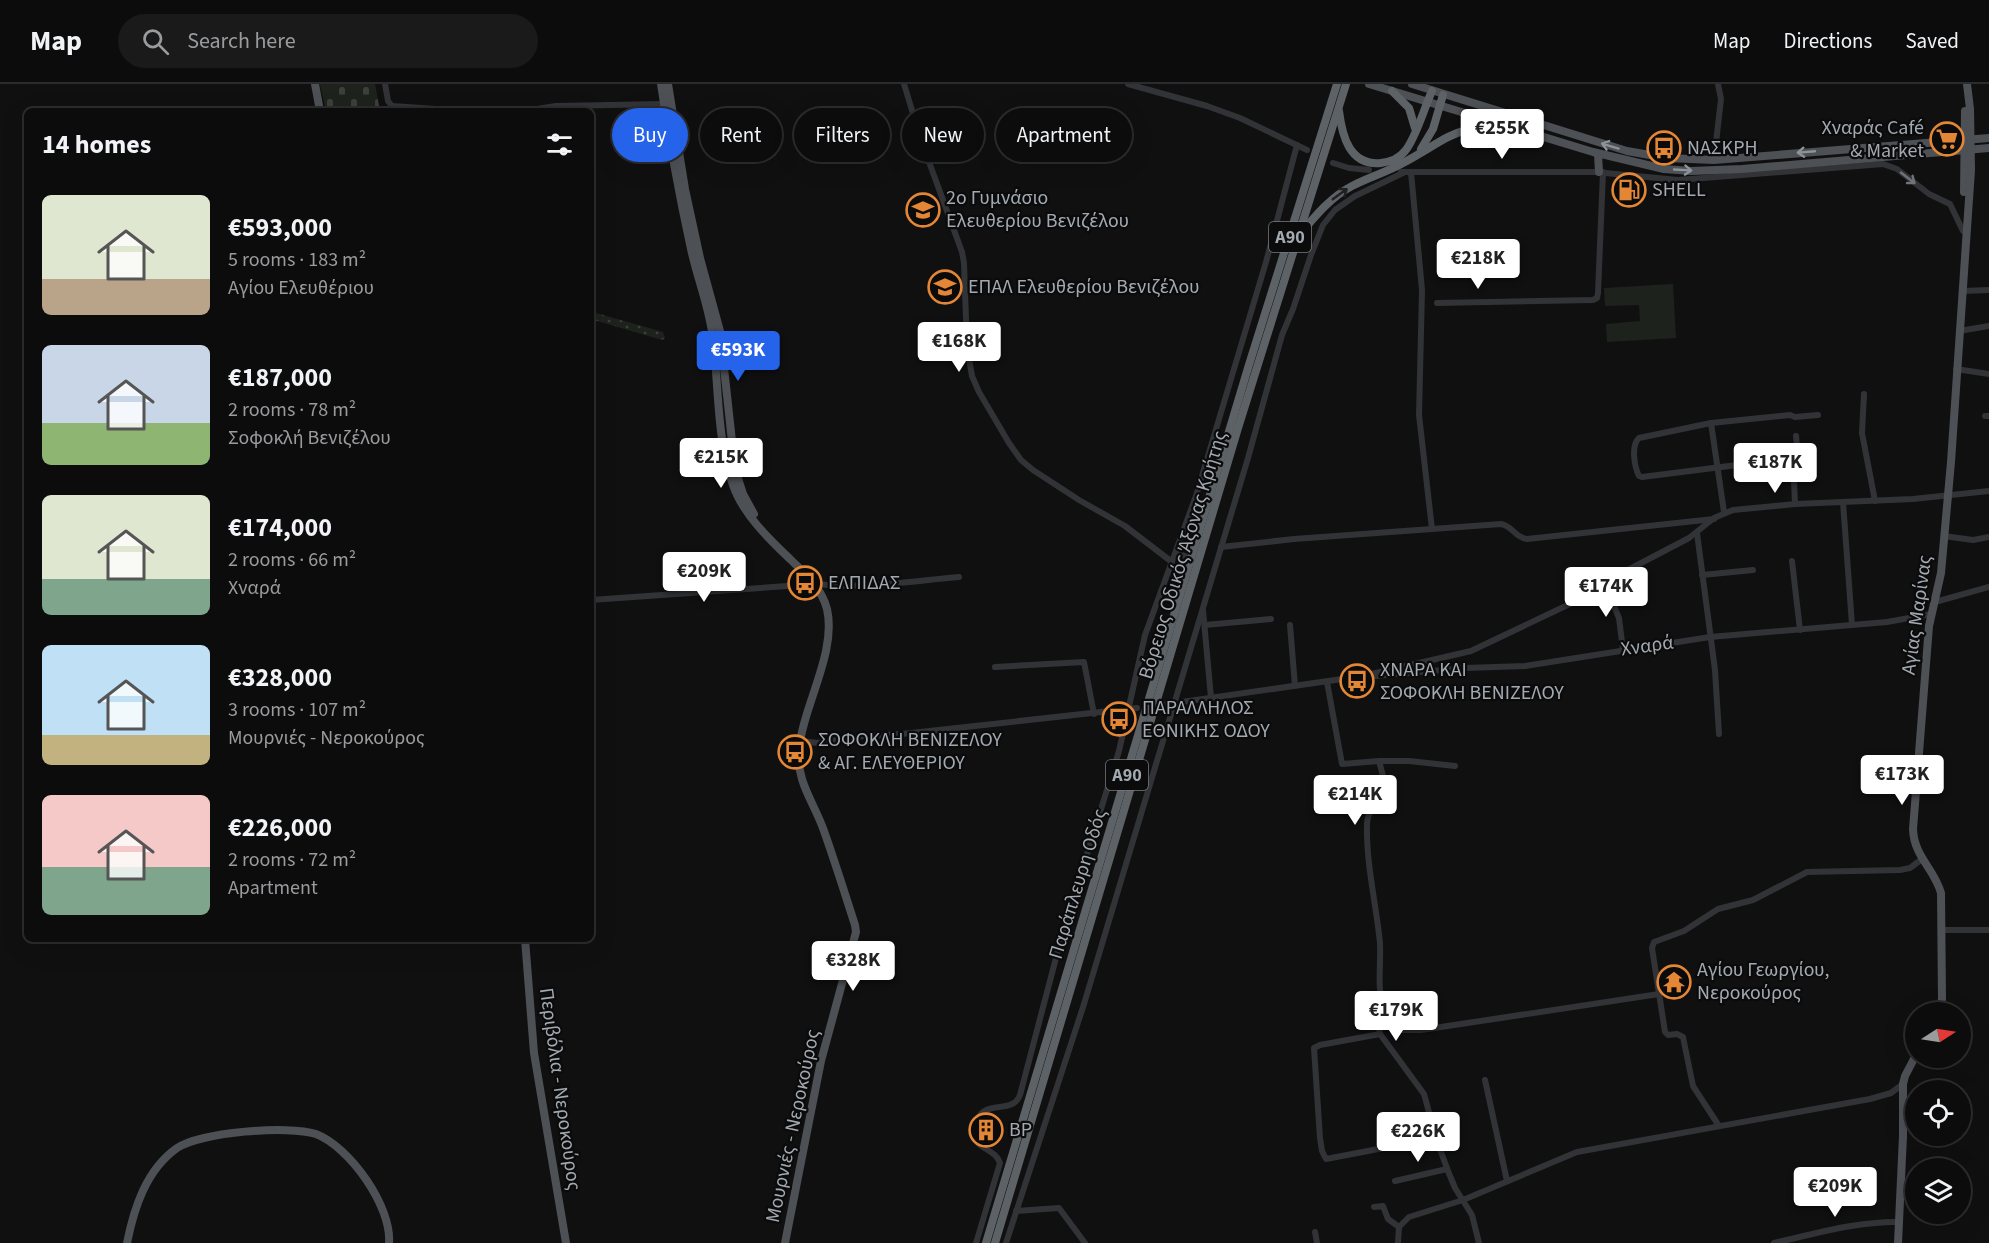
<!DOCTYPE html>
<html lang="en">
<head>
<meta charset="utf-8">
<style>
  :root { --surface:#0c0c0d; --page:#1a1a1b; --text:#f1f3f6; --muted:#9a9b9d; --line:#2c2c2e; --accent:#2563eb }
  body { margin:0; font-family:"Source Sans 3",sans-serif; background:var(--page); color:var(--text); height:100vh; display:flex; flex-direction:column; font-size:22px; white-space:nowrap }
  * { box-sizing:border-box; margin:0 }
  p { font-size:20px; color:var(--muted) }
  .icon { flex:none; width:33px; height:33px; fill:none; stroke:currentColor; stroke-width:2; stroke-linecap:round; stroke-linejoin:round }
  .map { position:relative; flex:1; overflow:hidden }
  .panel { position:absolute; left:24px; top:24px; width:570px; height:834px; display:flex; flex-direction:column; background:var(--surface); border-radius:9px; box-shadow:0 6px 24px #0002,0 0 0 2px var(--line) }
  .panel>* { flex:none }
  .guide { position:absolute; left:612px; top:24px; width:570px; height:54px; display:flex; gap:12px }
  .needle { width:39px; rotate:78deg }
  .buttons { position:absolute; left:1905px; top:918px; display:grid; gap:12px }
  .buttons a { display:grid; place-items:center; width:66px; height:66px; border-radius:50%; background:var(--surface); box-shadow:0 6px 24px #0002,0 0 0 2px var(--line); font-size:30px }
  .price { position:absolute; translate:-50% -51px; padding:0 14px; border-radius:6px; background:#fff; color:#222; font-size:20px; line-height:39px; filter:drop-shadow(0 2px 3px #0008) }
  .price::after { content:''; position:absolute; left:50%; top:36px; width:18px; height:14px; margin-left:-9px; background:inherit; clip-path:polygon(0 0,100% 0,50% 100%) }
  .price.selected { background:var(--accent); color:#fff }
  ul { padding:0; list-style:none }
  li { display:flex; align-items:center; gap:18px; height:150px; padding:0 18px }
  li span { display:grid; place-items:center; flex:none; width:168px; height:120px; border-radius:9px; color:#555 }
  li>.icon { margin-inline-start:auto }
  span .icon { width:72px; height:72px; fill:#fffc; stroke-width:1 }
  li b { font-size:26px }
  h2 { display:flex; justify-content:space-between; align-items:center; height:72px; padding:0 18px; font-size:26px }
  .tag { padding:0 21px; border-radius:27px; background:var(--surface); box-shadow:0 6px 24px #0002,0 0 0 2px var(--line); font-size:21px; line-height:54px }
  .tag.selected { background:var(--accent); color:#fff }
  header { display:flex; align-items:center; gap:36px; box-sizing:border-box; height:84px; padding:0 30px; background:var(--surface); border-bottom:2px solid var(--line) }
  header strong { font-size:28px }
  nav { display:flex; gap:33px; margin-inline-start:auto; font-size:21px }
  .search { width:420px; height:54px; background:var(--page); display:flex; align-items:center; gap:15px; box-sizing:border-box; padding:0 21px; border-radius:33px; color:var(--muted); font-size:22px }
  .map>svg:first-child { display:block }
  .grass { fill:url(#grass-dots) }
  .cemetery { fill:url(#cemetery-stones) }
  .pitch { fill:#1d231c }
  .lines { fill:none; stroke-linecap:round; stroke-linejoin:round }
  .minor { stroke:#313336; stroke-width:6 }
  .major { stroke:#4d5054; stroke-width:8 }
  .highway { stroke:#5d6266; stroke-width:8 }
  .oneway { stroke:#8d939a }
  .oneway2 { stroke:#6f747a }
  .oneway3 { stroke:#202122 }
  .labels { text-anchor:middle; dominant-baseline:central; stroke-width:4.5; stroke-linejoin:round; paint-order:stroke }
  .shield { fill:#0b0b0c; stroke:#757a80; stroke-width:1.5 }
  .shield-label { font-size:18px; font-weight:bold; fill:#a2a9b1 }
  .poi-label { font-size:20px; fill:#a2a9b1; stroke:#0b0b0c; text-anchor:start }
  .street-label { font-size:20px; fill:#a2a9b1; stroke:#0b0b0c }
</style>
</head>
<body>
<header>
<strong>Map</strong>
<div class="search"><svg class="icon" aria-label="search" viewBox="0 0 24 24"><circle cx="10" cy="10" r="6"/><path d="M15 15l6 6"/></svg>Search here</div>
<nav><a>Map</a><a>Directions</a><a>Saved</a></nav>
</header>
<div class="map">
<svg width="1989" height="1159" viewBox="0 0 1989 1159">
  <defs>
    <pattern id="grass-dots" width="8" height="8" patternUnits="userSpaceOnUse" patternTransform="scale(1.5)"><rect width="8" height="8" fill="#1d231c"/><path d="M2 2h.1M6 6h.1" fill="none" stroke="#3b403b" stroke-width="1.8" stroke-linecap="round"/></pattern>
    <pattern id="cemetery-stones" width="16" height="16" patternUnits="userSpaceOnUse" patternTransform="scale(1.5)"><rect width="16" height="16" fill="#1d231c"/><path d="M2 7V4a2 2 0 0 1 4 0v3zM10 15v-3a2 2 0 0 1 4 0v3z" fill="#3b403b"/></pattern>
  </defs>
  <rect width="100%" height="100%" fill="#101011"/>
  <path class="grass" d="M591 229H596L663 248 665 254 662 256 594 236 591 235Z"/>
  <path class="cemetery" d="M320 0H375L380 27H326Z"/>
  <path class="pitch" d="M1673 200 1676 254 1607 258 1606 240 1640 237 1639 221 1605 222 1604 204Z"/>
  <g class="lines">
    <g class="minor">
      <path d="M385 0 388 17 392 22 465 27"/>
      <path d="M904 0 921 56 962 168 964 179 967 263 972 292 979 308 1009 359 1021 376 1033 386 1079 416 1125 442 1172 478"/>
      <path d="M1128 0 1207 22 1240 34 1307 66"/>
      <path d="M525 27 556 22 664 20"/>
      <path d="M1714 76 1721 15 1718 0"/>
      <path d="M1333 79 1349 84 1369 86"/>
      <path d="M1401 88H1595L1678 96 1883 80 1897 85 1929 110 1950 120 1963 147"/>
      <path d="M1411 88 1422 206 1419 331 1432 445"/>
      <path d="M1962 207 1989 206"/>
      <path d="M1437 219 1593 216 1597 214 1598 209 1603 88"/>
      <path d="M1959 247 1989 242"/>
      <path d="M1956 285 1989 290"/>
      <path d="M1864 310 1862 349 1875 417"/>
      <path d="M1985 332H1989"/>
      <path d="M1711 339 1724 428"/>
      <path d="M1793 374 1642 393 1639 392C1634 382 1631 361 1639 354L1711 339 1790 331 1795 333 1818 331"/>
      <path d="M1843 418 1852 541"/>
      <path d="M1795 420 1793 374 1797 362 1796 352"/>
      <path d="M1697 449 1715 586 1719 650"/>
      <path d="M1944 452 1973 456 1989 453"/>
      <path d="M1221 463 1294 455 1501 440C1513 442 1515 454 1527 455L1714 435"/>
      <path d="M1176 469 1185 472"/>
      <path d="M1792 477 1800 546"/>
      <path d="M1702 491 1753 486"/>
      <path d="M1604 499 1619 534 1623 566"/>
      <path d="M591 516 816 500C863 505 912 497 959 493"/>
      <path d="M1935 518 1989 503"/>
      <path d="M1203 526 1211 614"/>
      <path d="M1205 541 1271 535"/>
      <path d="M1290 541 1295 602"/>
      <path d="M995 583 1084 578 1094 630"/>
      <path d="M1375 592 1465 584 1525 582 1710 553 1887 538 1931 530"/>
      <path d="M1327 598 1342 680 1379 677C1382 689 1389 706 1380 717 1373 726 1368 726 1367 740 1366 780 1376 819 1380 859 1381 881 1377 903 1383 924"/>
      <path d="M1161 621 1363 592 1471 567 1574 518 1622 489 1689 454 1714 434 1733 426 1795 420 1913 415 1989 407"/>
      <path d="M801 657 818 659 863 652 902 650 1137 624"/>
      <path d="M1379 677H1409L1455 682"/>
      <path d="M1943 846H1989"/>
      <path d="M1380 950 1424 1010 1436 1054 1448 1087 1455 1104 1472 1131 1479 1159"/>
      <path d="M1485 996 1507 1097"/>
      <path d="M1719 1042 1693 1002 1683 953 1677 950 1668 951 1665 948 1652 864 1654 858 1684 847 1718 825 1753 816 1807 788 1900 786 1910 784 1922 775"/>
      <path d="M1436 1054 1326 1075 1322 1067 1320 1054 1314 964 1320 961 1380 950 1377 931 1380 925 1383 924 1390 927 1394 941 1398 946H1421L1659 910"/>
      <path d="M1395 1097 1447 1085"/>
      <path d="M1374 1123 1383 1122 1388 1135 1399 1143"/>
      <path d="M1016 1127 1059 1124 1085 1159"/>
      <path d="M1315 1148 1317 1159"/>
      <path d="M976 1159 1000 1079C994 1061 966 1066 976 1039 984 1013 1012 1032 1020 1011L1062 851 1119 667 1145 551 1196 412 1266 178 1297 61"/>
      <path d="M1006 1159 1084 920 1248 374 1282 251 1293 225 1311 171 1323 141 1335 126 1355 112 1405 88"/>
      <path d="M1398 1159 1399 1143 1409 1133 1463 1116 1577 1068 1870 1015 1891 1009 1903 1000"/>
      <path d="M1774 1159C1814 1150 1858 1137 1900 1138"/>
    </g>
    <g class="major">
      <path d="M315 0 320 27"/>
      <path d="M661 0C669 55 679 110 691 165 697 193 708 220 712 248 719 296 716 355 733 401 743 430 768 454 790 475 806 491 821 503 827 525 837 569 803 621 799 666 796 698 814 718 824 747 835 778 845 810 855 841L856 848 821 977 785 1159"/>
      <path d="M668 0 685 105 700 174 720 247 735 385 743 410 754 430"/>
      <path d="M1369 0 1593 68 1664 85 1691 87 1742 85 1989 64"/>
      <path d="M1412 0 1627 67 1667 74 1714 76 1989 54"/>
      <path d="M1598 70 1599 88"/>
      <path d="M1964 108 1965 27"/>
      <path d="M525 855 534 969 566 1159"/>
      <path d="M1939 928 1942 915 1941 809C1934 784 1914 773 1913 745L1929 542 1941 489 1951 378 1971 86 1970 25 1967 0"/>
      <path d="M127 1159C134 1124 146 1086 177 1064 201 1048 288 1041 316 1050 350 1063 392 1123 389 1159"/>
      <path d="M1898 1159 1903 1052V1000L1905 992 1916 971"/>
    </g>
    <g class="highway">
      <path d="M1392 7 1409 24 1415 44"/>
      <path d="M1339 27C1342 51 1349 82 1381 79 1390 78 1399 75 1405 67 1416 54 1424 24 1432 7"/>
      <path d="M1421 65 1433 45 1443 11"/>
      <path d="M1301 149C1316 131 1331 113 1352 102 1369 93 1387 88 1403 79 1453 52 1458 37 1520 46"/>
      <path d="M986 1159 1248 284 1337 0"/>
      <path d="M995 1159 1238 344 1346 0"/>
    </g>
  </g>
  <defs><path id="oneway-shaft" d="M-6 0H5M1.5-3L5.5 0L1.5 3" fill="none" stroke-width="1.6" stroke-linecap="round" stroke-linejoin="round" transform="scale(1.5)"/></defs>
  <g class="oneway">
    <use href="#oneway-shaft" transform="translate(1610 62) rotate(-163)"/>
    <use href="#oneway-shaft" transform="translate(1806 68) rotate(175)"/>
    <use href="#oneway-shaft" transform="translate(1683 86) rotate(3)"/>
  </g>
  <use class="oneway2" href="#oneway-shaft" transform="translate(1908 94) rotate(38)"/>
  <use class="oneway3" href="#oneway-shaft" transform="translate(1340 110) rotate(-36)"/>
  <defs>
    <symbol id="supermarket-ring" viewBox="-11 -11 22 22"><circle r="9.5" fill="#0b0b0c" stroke="#e38736" stroke-width="1.5"/><path d="M-6-5.5h2.5l.6 2H6L4.5 2H-2.5L-4.4-4H-6ZM-1.5 3.2a1.3 1.3 0 1 0 .1 0ZM3 3.2a1.3 1.3 0 1 0 .1 0Z" fill="#e38736"/></symbol>
    <symbol id="bus-ring" viewBox="-11 -11 22 22"><circle r="9.5" fill="#0b0b0c" stroke="#e38736" stroke-width="1.5"/><path d="M-5-6H5V4H4V6H2V4H-2V6H-4V4H-5ZM-3.5-4V0h7V-4ZM-3.5 1.2v1.5H-2V1.2ZM2 1.2v1.5H3.5V1.2Z" fill="#e38736"/></symbol>
    <symbol id="fuel-ring" viewBox="-11 -11 22 22"><circle r="9.5" fill="#0b0b0c" stroke="#e38736" stroke-width="1.5"/><path d="M-5.5-6h7V0h2V4h1.3V-2.5L3-4.5l.8-.8L6-3V5H2.5V1h-1V6h-7ZM-4.2-4.7v3.2H.2V-4.7Z" fill="#e38736"/></symbol>
    <symbol id="school-ring" viewBox="-11 -11 22 22"><circle r="9.5" fill="#0b0b0c" stroke="#e38736" stroke-width="1.5"/><path d="M0-5L7-2L0 1L-7-2ZM-4 1L0 2.5L4 1V4Q0 6-4 4Z" fill="#e38736"/></symbol>
    <symbol id="temple-ring" viewBox="-11 -11 22 22"><circle r="9.5" fill="#0b0b0c" stroke="#e38736" stroke-width="1.5"/><path d="M0-6L5-2H3V0L6.5 2.5H4V6H1.5V3h-3V6H-4V2.5H-6.5L-3 0V-2H-5Z" fill="#e38736"/></symbol>
    <symbol id="building-ring" viewBox="-11 -11 22 22"><circle r="9.5" fill="#0b0b0c" stroke="#e38736" stroke-width="1.5"/><path d="M-4-6H4V6H1V3H-1V6H-4ZM-2.5-4.3h1.7v1.8h-1.7ZM.8-4.3h1.7v1.8H.8ZM-2.5-1h1.7V.8h-1.7ZM.8-1h1.7V.8H.8Z" fill="#e38736"/></symbol>
  </defs>
  <g fill-rule="evenodd">
    <use href="#supermarket-ring" x="1928" y="36" width="38" height="38"/>
    <use href="#bus-ring" x="1645" y="45" width="38" height="38"/>
    <use href="#fuel-ring" x="1610" y="87" width="38" height="38"/>
    <use href="#school-ring" x="904" y="107" width="38" height="38"/>
    <use href="#school-ring" x="926" y="184" width="38" height="38"/>
    <use href="#bus-ring" x="786" y="480" width="38" height="38"/>
    <use href="#bus-ring" x="1338" y="578" width="38" height="38"/>
    <use href="#bus-ring" x="1100" y="616" width="38" height="38"/>
    <use href="#bus-ring" x="776" y="649" width="38" height="38"/>
    <use href="#temple-ring" x="1655" y="879" width="38" height="38"/>
    <use href="#building-ring" x="967" y="1027" width="38" height="38"/>
  </g>
  <g class="labels">
    <g class="shield">
      <rect x="1269" y="138" width="42" height="30" rx="4.5"/>
      <rect x="1106" y="676" width="42" height="30" rx="4.5"/>
    </g>
    <g class="shield-label">
      <text x="1290" y="153">Α90</text>
      <text x="1127" y="691">Α90</text>
    </g>
    <g class="poi-label">
      <text x="1924" y="44" text-anchor="end">Χναράς Café<tspan x="1924" dy="23">&amp; Market</tspan></text>
      <text x="1687" y="64">ΝΑΣΚΡΗ</text>
      <text x="1652" y="106">SHELL</text>
      <text x="946" y="114">2ο Γυμνάσιο<tspan x="946" dy="23">Ελευθερίου Βενιζέλου</tspan></text>
      <text x="968" y="203">ΕΠΑΛ Ελευθερίου Βενιζέλου</text>
      <text x="828" y="499">ΕΛΠΙΔΑΣ</text>
      <text x="1380" y="586">ΧΝΑΡΑ ΚΑΙ<tspan x="1380" dy="23">ΣΟΦΟΚΛΗ ΒΕΝΙΖΕΛΟΥ</tspan></text>
      <text x="1142" y="624">ΠΑΡΑΛΛΗΛΟΣ<tspan x="1142" dy="23">ΕΘΝΙΚΗΣ ΟΔΟΥ</tspan></text>
      <text x="818" y="656">ΣΟΦΟΚΛΗ ΒΕΝΙΖΕΛΟΥ<tspan x="818" dy="23">&amp; ΑΓ. ΕΛΕΥΘΕΡΙΟΥ</tspan></text>
      <text x="1697" y="886">Αγίου Γεωργίου,<tspan x="1697" dy="23">Νεροκούρος</tspan></text>
      <text x="1009" y="1046">BP</text>
    </g>
    <g class="street-label">
      <text transform="translate(1183 471) rotate(-73)">Βόρειος Οδικός Άξονας Κρήτης</text>
      <text transform="translate(1917 531) rotate(-82)">Αγίας Μαρίνας</text>
      <text transform="translate(1647 562) rotate(-8)">Χναρά</text>
      <text transform="translate(1078 800) rotate(-73)">Παράπλευρη Οδός</text>
      <text transform="translate(560 1005) rotate(82)">Περιβόλια - Νεροκούρος</text>
      <text transform="translate(793 1042) rotate(-78)">Μουρνιές - Νεροκούρος</text>
    </g>
  </g>
</svg>
<div class="buttons">
<a><svg class="needle" viewBox="-14 -14 28 28"><path d="M0-13l5 13h-10z" fill="#e53935"/><path d="M0 13l5-13h-10z" fill="#9a9b9d"/></svg></a>
<a><svg class="icon" aria-label="locate" viewBox="0 0 24 24"><circle cx="12" cy="12" r="6"/><path d="M12 2v4M12 18v4M2 12h4M18 12h4"/></svg></a>
<a><svg class="icon" aria-label="layers" viewBox="0 0 24 24"><path d="M12 4l9 5-9 5-9-5zM3 14l9 5 9-5"/></svg></a>
</div>
<b class="price" style="left:1502px;top:76px">€255K</b>
<b class="price" style="left:1478px;top:206px">€218K</b>
<b class="price" style="left:959px;top:289px">€168K</b>
<b class="price selected" style="left:738px;top:298px">€593K</b>
<b class="price" style="left:721px;top:405px">€215K</b>
<b class="price" style="left:1775px;top:410px">€187K</b>
<b class="price" style="left:704px;top:519px">€209K</b>
<b class="price" style="left:1606px;top:534px">€174K</b>
<b class="price" style="left:1902px;top:722px">€173K</b>
<b class="price" style="left:1355px;top:742px">€214K</b>
<b class="price" style="left:853px;top:908px">€328K</b>
<b class="price" style="left:1396px;top:958px">€179K</b>
<b class="price" style="left:1418px;top:1079px">€226K</b>
<b class="price" style="left:1835px;top:1134px">€209K</b>
<div class="guide">
<a class="tag selected">Buy</a>
<a class="tag">Rent</a>
<a class="tag">Filters</a>
<a class="tag">New</a>
<a class="tag">Apartment</a>
</div>
<section class="panel">
<h2>14 homes<svg class="icon" aria-label="filters" viewBox="0 0 24 24"><path d="M4 7h16M4 17h16"/><circle cx="9" cy="7" r="2"/><circle cx="15" cy="17" r="2"/></svg></h2>
<ul>
<li><span style="background:linear-gradient(#dfe7d0 70%,#b9a48a 0)"><svg class="icon" aria-label="home" viewBox="0 0 24 24"><path d="M3 11l9-7 9 7M6 9v11h12V9"/></svg></span><div><b>€593,000</b><p>5 rooms · 183 m²</p><p>Αγίου Ελευθέριου</p></div></li>
<li><span style="background:linear-gradient(#c9d6e8 65%,#8fb573 0)"><svg class="icon" aria-label="home" viewBox="0 0 24 24"><path d="M3 11l9-7 9 7M6 9v11h12V9"/></svg></span><div><b>€187,000</b><p>2 rooms · 78 m²</p><p>Σοφοκλή Βενιζέλου</p></div></li>
<li><span style="background:linear-gradient(#dfe7d0 70%,#7fa58c 0)"><svg class="icon" aria-label="home" viewBox="0 0 24 24"><path d="M3 11l9-7 9 7M6 9v11h12V9"/></svg></span><div><b>€174,000</b><p>2 rooms · 66 m²</p><p>Χναρά</p></div></li>
<li><span style="background:linear-gradient(#bfe0f5 75%,#c2b280 0)"><svg class="icon" aria-label="home" viewBox="0 0 24 24"><path d="M3 11l9-7 9 7M6 9v11h12V9"/></svg></span><div><b>€328,000</b><p>3 rooms · 107 m²</p><p>Μουρνιές - Νεροκούρος</p></div></li>
<li><span style="background:linear-gradient(#f6c9c9 60%,#7fa58c 0)"><svg class="icon" aria-label="home" viewBox="0 0 24 24"><path d="M3 11l9-7 9 7M6 9v11h12V9"/></svg></span><div><b>€226,000</b><p>2 rooms · 72 m²</p><p>Apartment</p></div></li>
</ul>
</section>
</div>
</body>
</html>
